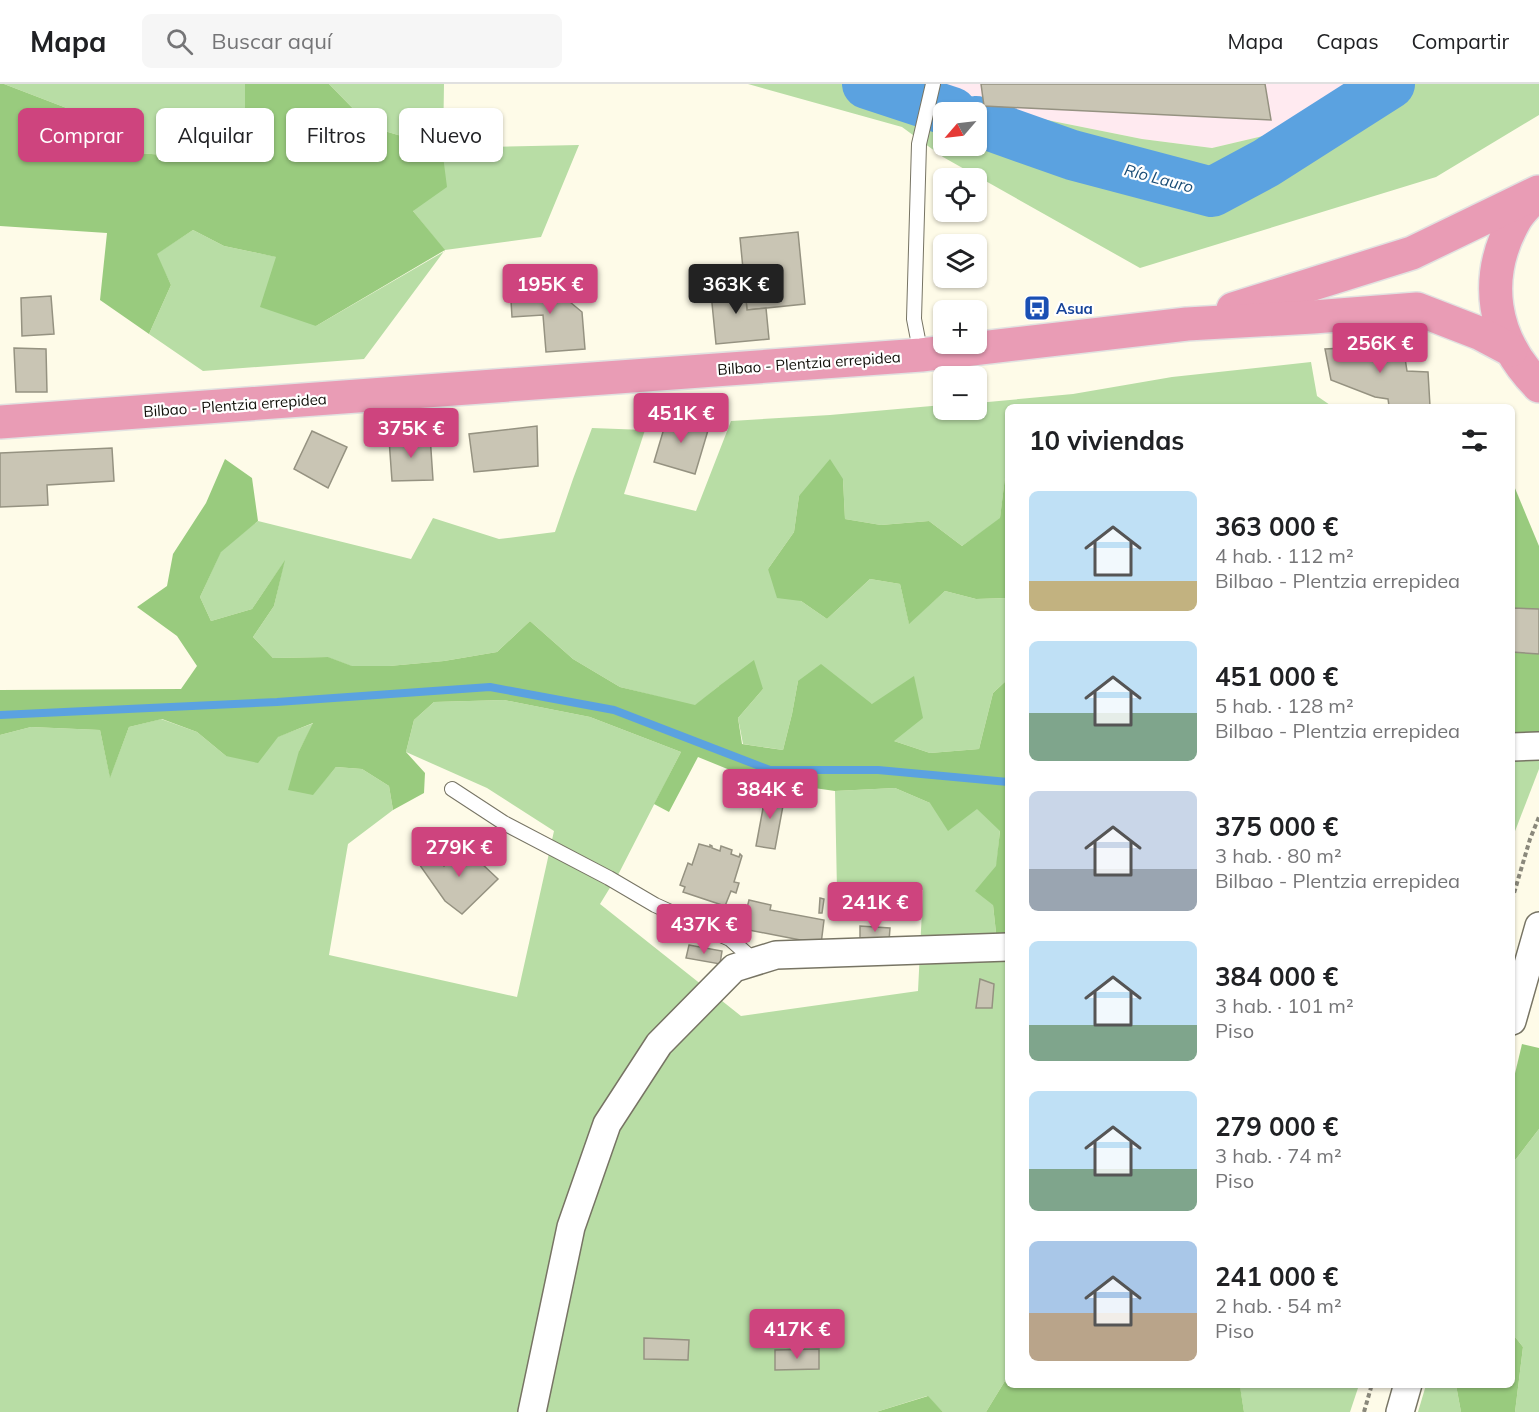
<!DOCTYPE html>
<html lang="es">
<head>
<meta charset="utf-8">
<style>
  :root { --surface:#fff; --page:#f6f6f6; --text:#202124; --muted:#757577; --line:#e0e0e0; --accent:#ce447e }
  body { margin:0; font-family:Mulish,sans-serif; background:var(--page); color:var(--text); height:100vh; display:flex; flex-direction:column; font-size:22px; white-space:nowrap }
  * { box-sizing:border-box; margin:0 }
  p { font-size:20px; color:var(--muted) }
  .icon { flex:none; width:33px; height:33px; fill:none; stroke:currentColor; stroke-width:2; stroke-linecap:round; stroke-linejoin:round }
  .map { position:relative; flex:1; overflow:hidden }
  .drawer { position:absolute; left:1005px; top:320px; width:510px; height:984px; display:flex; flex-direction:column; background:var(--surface); border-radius:9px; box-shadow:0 2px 4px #0004 }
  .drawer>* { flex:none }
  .top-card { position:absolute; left:18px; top:24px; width:570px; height:54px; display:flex; gap:12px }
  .needle { width:39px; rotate:242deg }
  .fabs { position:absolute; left:933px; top:18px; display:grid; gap:12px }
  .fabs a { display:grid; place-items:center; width:54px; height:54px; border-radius:9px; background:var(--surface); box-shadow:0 2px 4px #0004; font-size:30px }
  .price { position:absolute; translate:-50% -51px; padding:0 14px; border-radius:6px; background:var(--accent); color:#fff; font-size:20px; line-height:39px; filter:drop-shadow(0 2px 3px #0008) }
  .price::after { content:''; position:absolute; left:50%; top:36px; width:18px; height:14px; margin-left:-9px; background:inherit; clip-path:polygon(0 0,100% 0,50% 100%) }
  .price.selected { background:#222; color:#fff }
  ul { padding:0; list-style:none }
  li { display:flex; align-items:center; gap:18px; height:150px; padding:0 24px }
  li span { display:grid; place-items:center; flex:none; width:168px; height:120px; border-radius:9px; color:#555 }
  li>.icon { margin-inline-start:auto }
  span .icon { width:72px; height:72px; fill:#fffc; stroke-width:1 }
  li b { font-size:26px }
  h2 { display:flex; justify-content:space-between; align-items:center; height:72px; padding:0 24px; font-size:26px }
  .tag { padding:0 21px; border-radius:9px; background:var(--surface); box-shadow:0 2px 4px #0004; font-size:21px; line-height:54px }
  .tag.selected { background:var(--accent); color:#fff }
  header { display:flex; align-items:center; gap:36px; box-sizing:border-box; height:84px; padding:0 30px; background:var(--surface); border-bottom:2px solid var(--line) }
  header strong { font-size:28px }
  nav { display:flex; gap:33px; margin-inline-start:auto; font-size:21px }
  .search { width:420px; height:54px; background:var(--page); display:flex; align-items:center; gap:15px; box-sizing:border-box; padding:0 21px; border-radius:9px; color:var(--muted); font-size:22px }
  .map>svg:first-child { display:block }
  .industrial { fill:#ffeaf0 }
  .green { fill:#b8dda5; fill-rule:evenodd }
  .forest { fill:#99cb7e }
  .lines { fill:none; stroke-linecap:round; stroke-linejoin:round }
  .stream { stroke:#5ba2e0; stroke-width:8 }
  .river { stroke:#5ba2e0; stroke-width:50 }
  .building { fill:#c9c5b4; stroke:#959281; stroke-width:1.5 }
  .lane-casing { stroke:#777464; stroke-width:16 }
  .street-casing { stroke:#777464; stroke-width:30 }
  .primary-casing { stroke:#e2e2e1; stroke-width:36 }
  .path { stroke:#8a887b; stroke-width:4; stroke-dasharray:4.5 3; stroke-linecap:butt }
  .lane { stroke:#fff; stroke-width:14 }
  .street { stroke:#fff; stroke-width:27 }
  .primary { stroke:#e99cb5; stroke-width:33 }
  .labels { text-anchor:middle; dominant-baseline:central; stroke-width:4.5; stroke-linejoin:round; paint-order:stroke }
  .transit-label { font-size:15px; font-weight:bold; fill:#164399; stroke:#fff; text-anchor:start }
  .street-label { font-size:15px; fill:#100f09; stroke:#fff }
  .water-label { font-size:16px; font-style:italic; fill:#194c75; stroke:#fff }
</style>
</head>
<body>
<header>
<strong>Mapa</strong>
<div class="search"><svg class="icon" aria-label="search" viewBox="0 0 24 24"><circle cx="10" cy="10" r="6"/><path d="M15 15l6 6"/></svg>Buscar aquí</div>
<nav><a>Mapa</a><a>Capas</a><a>Compartir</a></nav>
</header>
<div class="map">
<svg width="1539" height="1328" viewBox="0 0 1539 1328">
  <rect width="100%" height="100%" fill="#fefbe8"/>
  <path class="industrial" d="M914 0H1347L1263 52 1212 64 1142 55 982 23Z"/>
  <g class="green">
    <path d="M4 0H245V33L191 73 125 68 77 28Z"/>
    <path d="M329 0H444L443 64 579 61 541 153 445 166 364 275 203 287 149 250 171 201 156 170 193 146 224 162 277 173 316 242 445 167 413 127 442 64 371 43Z"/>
    <path d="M748 0H914L982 23 1142 55 1212 64 1263 52 1347 0H1539V31L1436 93 1140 184 943 73 902 43ZM944 28H976V62H944Z"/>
    <path d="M1311 278 1317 312 1330 321 1339 322H1008V384L1006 385 1000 435 962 462 929 437 881 441 845 435 843 395 799 412 794 448 768 485 801 517 827 535 870 495 900 500 909 539 945 507 976 515 1008 514V595L993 609 979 665 930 669 894 657 872 620 798 597 792 630 783 666 743 660 738 634 763 605 719 602 695 622 620 603 573 575 530 537 497 568 444 577 389 582H351L327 573 273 574 253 553 274 522 284 478 252 525 211 537 200 513 221 467 258 437 411 475 433 434 499 455 555 448 573 395 592 344 645 346 624 410 696 427 731 337 830 331 943 321 944 326H976L977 319 1073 310 1172 293Z"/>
    <path d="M504 616 590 633 681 668 619 789 600 820 741 932 918 907 923 806 837 807 835 707 895 704 930 719 977 724 1000 746 993 821 998 867 1008 880V1292L986 1328H943L927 1312 876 1328H0V651L31 643 100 646 110 693 129 643 161 635 197 648 226 672 314 639 299 667 313 710 336 683 362 685 389 702 393 726 348 760 329 871 517 913 554 747 487 704 406 668 414 636 434 618Z"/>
    <path d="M1512 661 1539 675V685L1512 755Z"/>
    <path d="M1539 1045V1328H1515L1523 1263 1512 1249V1075H1516Z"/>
    <path d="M1234 1301H1359L1350 1328H1244L1240 1303Z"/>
    <path d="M1426 1301H1456L1461 1328H1418Z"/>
  </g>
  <g class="forest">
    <path d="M0 0H4L77 28 125 68 191 73 245 33V0H329L371 43 442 64 447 103 413 127 445 166 316 242 260 223 276 173 224 162 193 146 157 170 171 201 149 250 100 216 107 149 0 142Z"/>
    <path d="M225 375 252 394 258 437 221 468 200 513 211 537 252 525 285 476 274 522 253 553 273 574 328 573 352 582H389L444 577 497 568 530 537 573 575 620 603 695 621 719 602 754 576 763 605 738 634 742 660 783 666 792 630 798 597 821 580 872 620 914 592 923 634 894 657 930 669 979 665 993 609 1008 595V880L998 867 993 821 975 807 996 782 1000 747 977 725 948 747 930 719 895 704 835 707 752 695 698 673 669 728 654 720 681 668 590 633 504 616 434 618 414 636 406 668 425 689 424 709 393 726 389 702 362 685 336 683 313 711 288 706 299 667 313 639 278 653 258 679 226 672 197 648 162 635 129 643 110 694 100 646 31 643 0 651V606L181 605 197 582 177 552 137 523 167 502 173 470 206 419Z"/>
    <path d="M830 375 843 395 845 435 881 441 929 437 962 462 1000 434 1006 385 1008 384V514L976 515 945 507 909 540 900 500 870 495 827 535 801 517 777 514 768 485 794 448 799 412Z"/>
    <path d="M1512 397 1539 462V675L1512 661Z"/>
    <path d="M1522 960 1539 964V1045L1516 1075H1512V1002Z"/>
    <path d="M1512 1249 1523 1263 1515 1328H1461L1456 1301 1512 1300Z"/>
    <path d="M1008 1292V1300L1234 1301 1240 1302 1244 1328H986Z"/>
    <path d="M928 1312 943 1328H876Z"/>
  </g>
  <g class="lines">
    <path class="stream" d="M0 631 277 618 490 603 614 626 770 686H878L1008 698"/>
    <g class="river">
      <path d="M867 0 952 28"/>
      <path d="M976 37 1072 71 1212 108 1266 79 1390 0"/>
    </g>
  </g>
  <g class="building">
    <path d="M981 0H1265L1271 36 984 22Z"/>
    <path d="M798 148 805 220 747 226 740 154Z"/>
    <path d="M744 196 747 226 766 224 769 255 716 260 710 199Z"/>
    <path d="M546 198 582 228 585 265 546 268 543 231 512 233 510 201Z"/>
    <path d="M51 212 54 250 22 252 21 214Z"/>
    <path d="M1403 261 1407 287 1428 288 1430 322H1389L1388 315 1375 313 1331 296 1325 265Z"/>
    <path d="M14 264 46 265 47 308H16Z"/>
    <path d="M668 331 709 343 695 390 654 378Z"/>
    <path d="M537 342 538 382 474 388 469 350Z"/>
    <path d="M312 347 347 363 328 404 294 385Z"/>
    <path d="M430 351 433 396 392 397 389 355Z"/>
    <path d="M112 364 114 397 47 401 48 421 0 423V369Z"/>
    <path d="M1512 524 1539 525V570L1512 568Z"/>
    <path d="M766 708 785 711 775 765 756 762Z"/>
    <path d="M463 760 480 778 498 795 462 830 445 817 419 780 433 768 444 782Z"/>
    <path d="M699 760 710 763V761L712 762V764L720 767 721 762 732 766 731 770 739 773 740 770 742 772 734 798 739 799 736 809 731 807 725 822 683 808 685 803 680 801 688 779 692 781Z"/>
    <path d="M820 814 824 815 822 829H819Z"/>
    <path d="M749 816 771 821 770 826 824 836 821 860 733 843 735 833 744 836Z"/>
    <path d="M860 842 890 844 889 857 860 855Z"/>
    <path d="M689 861 722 867 720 880 686 874Z"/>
    <path d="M980 895 994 900 992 924H976Z"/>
    <path d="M644 1254 689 1256 688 1276 644 1275Z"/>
    <path d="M819 1265V1285L775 1286V1266Z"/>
  </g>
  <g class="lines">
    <defs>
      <g id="lane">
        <path d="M921 271 914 235 919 60 933 0"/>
        <path d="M452 705 504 739 609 794 655 821 730 855 756 878"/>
      </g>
      <g id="street">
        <path d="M1512 663 1539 662"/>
        <path d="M1512 937 1539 842"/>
        <path d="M532 1328 571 1143 607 1040 659 960 734 884 776 871 1008 863"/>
        <path d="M1400 1328 1408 1300"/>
      </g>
      <g id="primary">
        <path d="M1536 111C1529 119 1520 127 1515 136 1482 194 1492 255 1539 302"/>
        <path d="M1233 225 1412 169 1538 108"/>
        <path d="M0 338 921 271 1187 240 1313 233 1417 225 1479 249 1511 266"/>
      </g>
    </defs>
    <use href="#lane" class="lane-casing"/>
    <use href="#street" class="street-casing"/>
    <use href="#primary" class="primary-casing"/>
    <g class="path">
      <path d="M1512 816 1530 755 1539 733"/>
      <path d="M1364 1328 1372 1300"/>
    </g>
    <use href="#lane" class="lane"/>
    <use href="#street" class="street"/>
    <use href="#primary" class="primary"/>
  </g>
  <defs>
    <symbol id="bus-square" viewBox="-11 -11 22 22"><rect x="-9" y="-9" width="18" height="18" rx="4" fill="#1a4fb4" stroke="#fff"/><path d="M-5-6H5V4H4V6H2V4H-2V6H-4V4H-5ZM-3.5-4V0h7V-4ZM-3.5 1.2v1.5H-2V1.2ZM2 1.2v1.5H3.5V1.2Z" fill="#fff"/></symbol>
  </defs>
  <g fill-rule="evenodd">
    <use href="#bus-square" x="1022" y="209" width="30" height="30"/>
  </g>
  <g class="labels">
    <g class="transit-label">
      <text x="1056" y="224">Asua</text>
    </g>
    <g class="street-label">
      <text transform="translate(809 279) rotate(-4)">Bilbao - Plentzia errepidea</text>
      <text transform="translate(235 321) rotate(-4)">Bilbao - Plentzia errepidea</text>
    </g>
    <g class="water-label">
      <text transform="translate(1159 94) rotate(15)">Río Lauro</text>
    </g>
  </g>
</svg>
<div class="fabs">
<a><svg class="needle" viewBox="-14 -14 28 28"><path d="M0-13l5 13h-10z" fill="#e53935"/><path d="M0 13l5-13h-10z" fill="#757577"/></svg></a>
<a><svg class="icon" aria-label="locate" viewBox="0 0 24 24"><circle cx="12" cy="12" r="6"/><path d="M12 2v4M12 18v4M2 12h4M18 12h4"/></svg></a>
<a><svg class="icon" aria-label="layers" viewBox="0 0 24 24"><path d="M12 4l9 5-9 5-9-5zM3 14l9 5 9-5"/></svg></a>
<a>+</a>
<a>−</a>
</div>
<b class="price" style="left:550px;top:231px">195K €</b>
<b class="price selected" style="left:736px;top:231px">363K €</b>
<b class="price" style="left:1380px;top:290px">256K €</b>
<b class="price" style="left:681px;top:360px">451K €</b>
<b class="price" style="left:411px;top:375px">375K €</b>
<b class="price" style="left:770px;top:736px">384K €</b>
<b class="price" style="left:459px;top:794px">279K €</b>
<b class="price" style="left:875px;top:849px">241K €</b>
<b class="price" style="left:704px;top:871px">437K €</b>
<b class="price" style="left:797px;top:1276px">417K €</b>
<div class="top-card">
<a class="tag selected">Comprar</a>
<a class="tag">Alquilar</a>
<a class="tag">Filtros</a>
<a class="tag">Nuevo</a>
</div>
<section class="drawer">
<h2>10 viviendas<svg class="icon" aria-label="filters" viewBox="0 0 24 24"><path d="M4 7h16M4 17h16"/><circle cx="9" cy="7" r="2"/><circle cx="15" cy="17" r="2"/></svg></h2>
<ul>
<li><span style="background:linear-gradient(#bfe0f5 75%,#c2b280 0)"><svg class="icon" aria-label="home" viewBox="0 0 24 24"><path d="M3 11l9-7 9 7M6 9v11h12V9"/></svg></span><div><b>363 000 €</b><p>4 hab. · 112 m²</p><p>Bilbao - Plentzia errepidea</p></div></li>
<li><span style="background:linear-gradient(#bfe0f5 60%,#7fa58c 0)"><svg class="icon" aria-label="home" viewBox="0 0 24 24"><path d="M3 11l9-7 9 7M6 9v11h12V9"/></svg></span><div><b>451 000 €</b><p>5 hab. · 128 m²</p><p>Bilbao - Plentzia errepidea</p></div></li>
<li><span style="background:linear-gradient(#c9d6e8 65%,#9aa5b1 0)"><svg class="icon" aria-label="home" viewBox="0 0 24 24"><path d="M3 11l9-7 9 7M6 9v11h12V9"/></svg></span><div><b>375 000 €</b><p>3 hab. · 80 m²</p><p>Bilbao - Plentzia errepidea</p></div></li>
<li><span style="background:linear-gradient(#bfe0f5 70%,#7fa58c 0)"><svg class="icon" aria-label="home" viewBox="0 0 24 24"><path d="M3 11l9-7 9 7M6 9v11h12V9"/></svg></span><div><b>384 000 €</b><p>3 hab. · 101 m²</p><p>Piso</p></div></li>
<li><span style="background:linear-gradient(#bfe0f5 65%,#7fa58c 0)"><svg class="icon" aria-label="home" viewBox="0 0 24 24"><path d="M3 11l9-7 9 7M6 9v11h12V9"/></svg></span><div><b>279 000 €</b><p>3 hab. · 74 m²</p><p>Piso</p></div></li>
<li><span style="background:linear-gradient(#a9c7e8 60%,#b9a48a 0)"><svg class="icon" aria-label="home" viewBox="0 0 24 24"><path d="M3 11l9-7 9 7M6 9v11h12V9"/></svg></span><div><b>241 000 €</b><p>2 hab. · 54 m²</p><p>Piso</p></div></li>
</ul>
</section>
</div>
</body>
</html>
